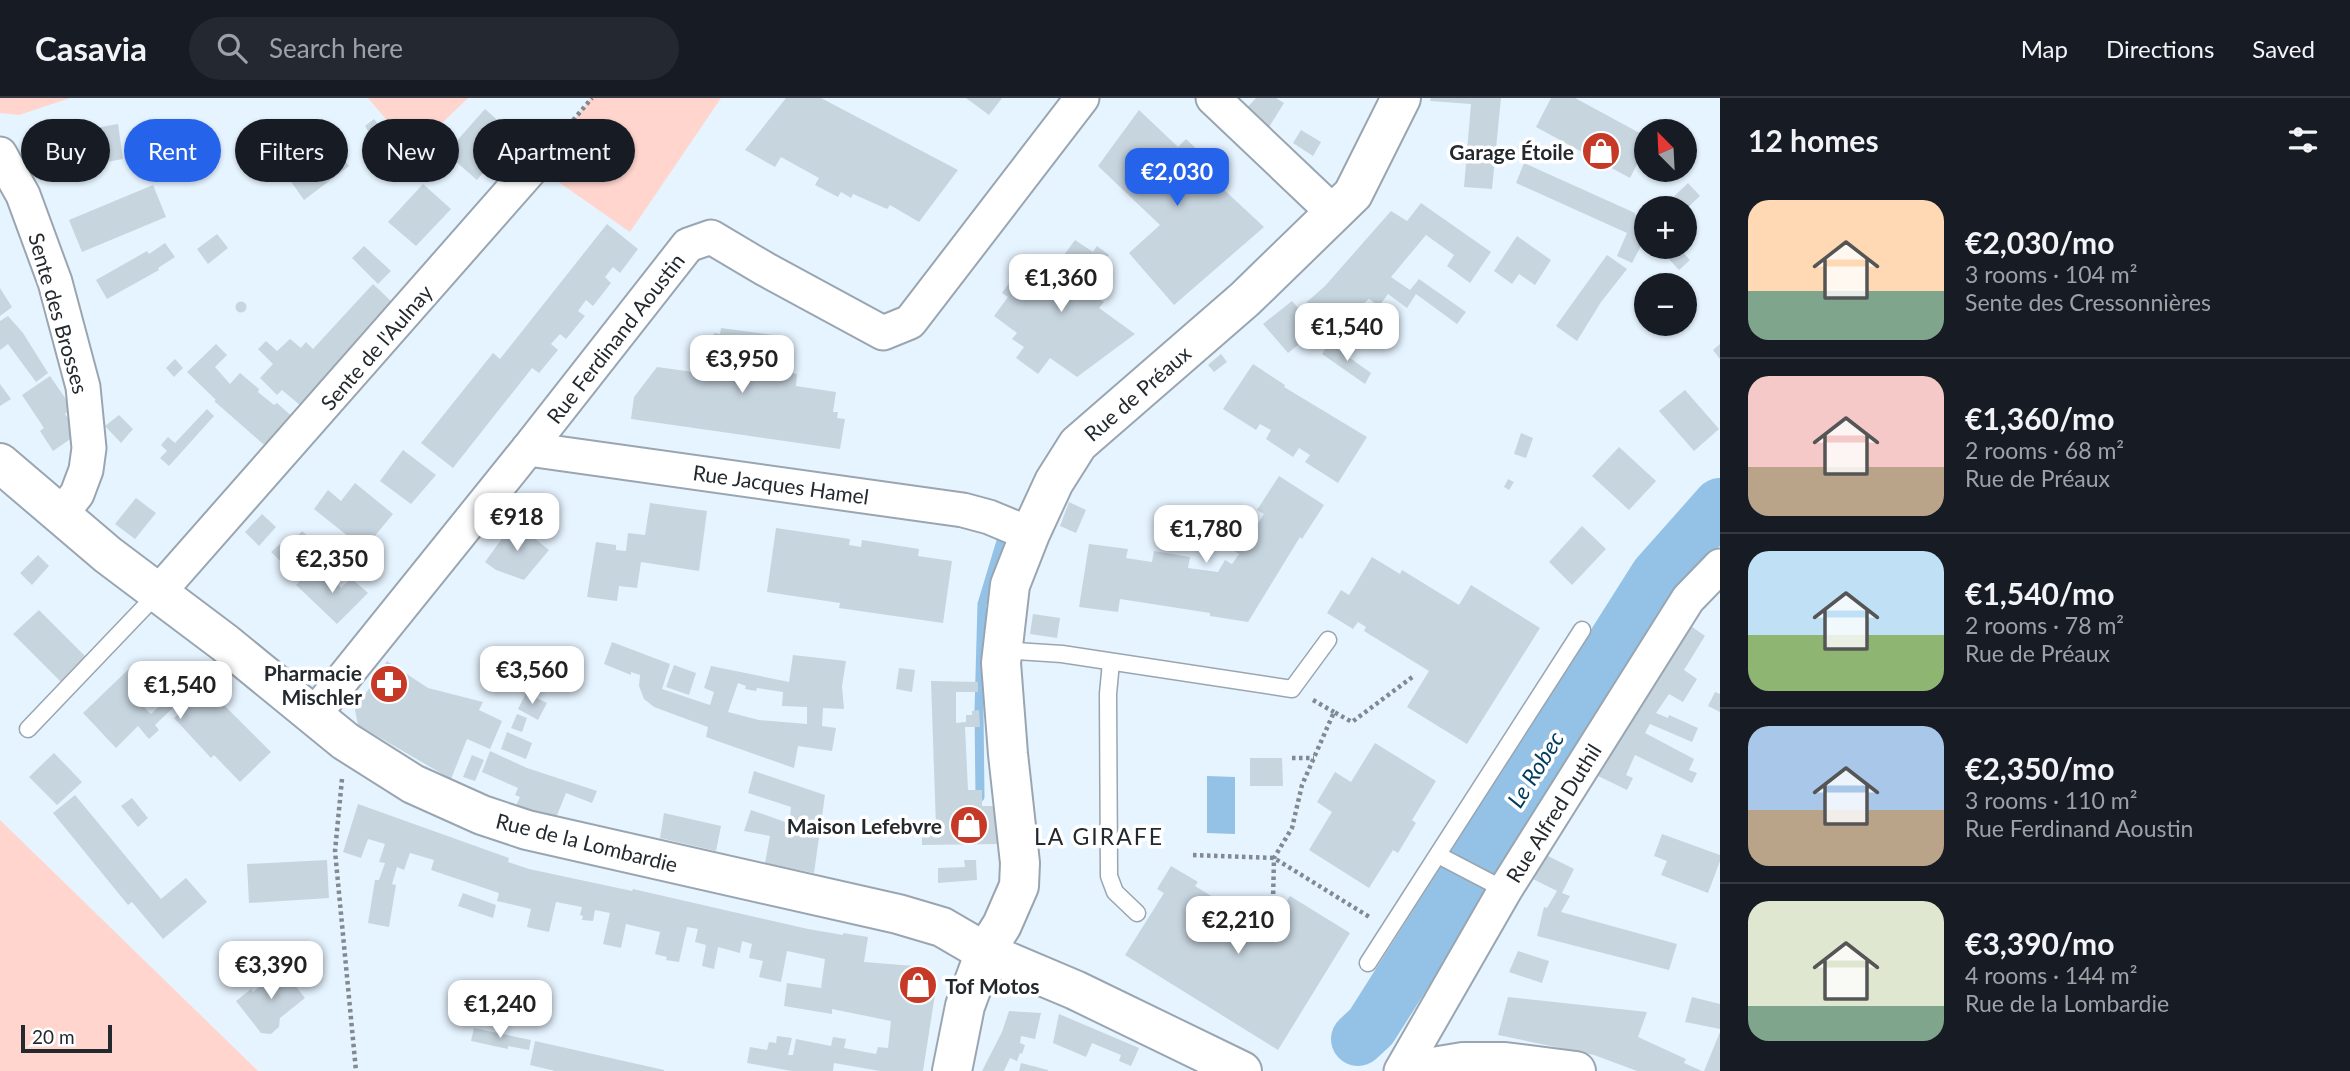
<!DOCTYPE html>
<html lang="en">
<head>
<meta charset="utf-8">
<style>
  :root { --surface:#171b24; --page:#242831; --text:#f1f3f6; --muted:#9ea1a6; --line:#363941; --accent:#2563eb }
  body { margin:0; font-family:Lato,sans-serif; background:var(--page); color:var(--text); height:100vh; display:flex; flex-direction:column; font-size:26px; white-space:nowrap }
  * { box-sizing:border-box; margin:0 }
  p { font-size:23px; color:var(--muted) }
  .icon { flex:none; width:38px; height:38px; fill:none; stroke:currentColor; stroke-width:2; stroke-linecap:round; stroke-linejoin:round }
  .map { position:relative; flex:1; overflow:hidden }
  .sheet { display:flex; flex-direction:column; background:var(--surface); width:630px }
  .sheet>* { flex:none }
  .hud { position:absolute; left:21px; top:21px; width:665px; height:63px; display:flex; gap:14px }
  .needle { width:46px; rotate:336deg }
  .tools { position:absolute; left:1634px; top:21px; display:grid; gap:14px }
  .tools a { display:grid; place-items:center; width:63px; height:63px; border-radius:50%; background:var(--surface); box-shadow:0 2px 5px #0004; font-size:35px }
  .scale { position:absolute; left:21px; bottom:18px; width:91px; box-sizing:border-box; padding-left:7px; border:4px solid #24292d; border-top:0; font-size:19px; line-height:24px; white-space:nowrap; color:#24292d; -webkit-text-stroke:5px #fff; paint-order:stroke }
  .price { position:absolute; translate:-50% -60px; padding:0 16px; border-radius:14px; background:#fff; color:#222; font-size:23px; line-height:46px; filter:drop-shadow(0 2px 4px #0008) }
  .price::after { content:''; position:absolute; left:50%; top:42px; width:21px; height:16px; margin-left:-10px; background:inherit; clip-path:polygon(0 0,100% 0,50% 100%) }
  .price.on { background:var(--accent); color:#fff }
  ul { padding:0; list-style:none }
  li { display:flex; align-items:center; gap:21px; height:175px; padding:0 28px }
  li+li { border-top:2px solid var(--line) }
  li span { display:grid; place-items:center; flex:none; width:196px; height:140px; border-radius:21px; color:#555 }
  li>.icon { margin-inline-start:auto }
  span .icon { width:84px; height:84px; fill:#fffc; stroke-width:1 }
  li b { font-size:30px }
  h2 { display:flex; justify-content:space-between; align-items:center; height:84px; padding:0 28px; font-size:30px }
  .chip { padding:0 24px; border-radius:32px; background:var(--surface); box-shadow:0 2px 5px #0004; font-size:24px; line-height:63px }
  .chip.on { background:var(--accent); color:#fff }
  header { display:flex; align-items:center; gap:42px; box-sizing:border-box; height:98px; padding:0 35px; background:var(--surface); border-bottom:2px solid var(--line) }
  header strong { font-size:33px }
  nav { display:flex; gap:38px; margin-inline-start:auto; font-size:24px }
  .search { width:490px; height:63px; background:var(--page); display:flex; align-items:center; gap:18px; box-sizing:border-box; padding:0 24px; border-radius:38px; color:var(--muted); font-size:26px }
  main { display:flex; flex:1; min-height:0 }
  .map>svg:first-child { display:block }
  .green { fill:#ffd5cd }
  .water { fill:#93c2e6 }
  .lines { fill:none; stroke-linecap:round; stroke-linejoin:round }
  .stream { stroke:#93c2e6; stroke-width:9 }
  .river { stroke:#93c2e6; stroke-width:54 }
  .building { fill:#c7d5df; fill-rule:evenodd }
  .lane-casing { stroke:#99a6b1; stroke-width:19 }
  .street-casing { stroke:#99a6b1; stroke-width:37 }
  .secondary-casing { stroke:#99a6b1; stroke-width:42 }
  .path { stroke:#818a91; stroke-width:4.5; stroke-dasharray:3.5 3.5; stroke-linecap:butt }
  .lane { stroke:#fff; stroke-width:16 }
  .street { stroke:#fff; stroke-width:33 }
  .secondary { stroke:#fff; stroke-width:38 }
  .labels { text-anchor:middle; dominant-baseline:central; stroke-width:7; stroke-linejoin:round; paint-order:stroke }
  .poi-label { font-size:21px; font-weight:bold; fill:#24292d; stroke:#fff; text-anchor:end }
  .street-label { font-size:21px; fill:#24292d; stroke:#fff }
  .water-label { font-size:23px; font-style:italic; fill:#003b5d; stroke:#fff }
  .neighbourhood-label { font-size:23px; letter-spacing:2px; fill:#24292d; stroke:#fff }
</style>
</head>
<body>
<header>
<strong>Casavia</strong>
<div class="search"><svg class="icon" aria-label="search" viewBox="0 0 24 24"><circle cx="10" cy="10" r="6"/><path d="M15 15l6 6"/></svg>Search here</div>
<nav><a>Map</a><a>Directions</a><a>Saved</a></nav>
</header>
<main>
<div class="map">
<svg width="1720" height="973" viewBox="0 0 1720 973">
  <rect width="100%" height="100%" fill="#e6f4ff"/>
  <g class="green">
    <path d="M0 0H70L19 17 0 15Z"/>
    <path d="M368 0H468L413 53Z"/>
    <path d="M591 0H721L630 134 537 69Z"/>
    <path d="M0 722 258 973H0Z"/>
  </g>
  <path class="water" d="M1207 678 1235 679V736L1207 735Z"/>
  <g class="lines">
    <path class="stream" d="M980 699 979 613 982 506 1001 443"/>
    <path class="river" d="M1358 941 1371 929 1657 478 1720 407"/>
  </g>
  <g class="building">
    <path d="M786 0H821L958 72 919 124 890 107 887 111 853 96 851 100 841 94 838 99 815 87 819 80 781 59 775 69 745 52Z"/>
    <path d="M966 0H1002L989 17Z"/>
    <path d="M1256 0H1276L1284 5 1266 34 1243 14Z"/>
    <path d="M1431 0H1501L1492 91 1464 89 1471 6 1430 3Z"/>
    <path d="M1551 0H1575L1647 39V47L1630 80 1536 29Z"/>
    <path d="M485 11 515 38 477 82 446 55Z"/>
    <path d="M1139 12 1178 49 1186 41 1214 68 1206 75 1264 129 1174 207 1129 155 1160 127 1098 68Z"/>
    <path d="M374 21 388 39 377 47 365 28Z"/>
    <path d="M118 26 123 61 78 69 72 34Z"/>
    <path d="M1301 32 1321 44 1313 58 1293 45Z"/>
    <path d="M326 38 349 68 304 102 282 71Z"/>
    <path d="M1524 65 1635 115 1642 146 1632 165 1617 158 1627 135 1516 85Z"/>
    <path d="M1688 85 1700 98 1685 112V110H1673L1668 104Z"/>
    <path d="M423 86 451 111 416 148 388 124Z"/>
    <path d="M153 87 166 119 82 154 69 122Z"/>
    <path d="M1421 105 1491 154 1470 185 1447 168 1454 157 1426 137 1391 179 1410 192 1419 181 1466 214 1457 226 1416 196 1407 210 1388 196 1379 208 1369 201 1362 207 1367 214 1357 224 1370 238 1360 247 1340 227 1325 240 1317 232 1288 255 1263 226 1292 203 1299 211 1325 188 1391 113 1407 123Z"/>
    <path d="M607 126 638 151 620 175 613 169 605 179 611 185 593 208 586 202 578 213 585 218 566 241 560 236 551 246 558 252 539 275 532 270 453 370 421 345 493 255 500 261Z"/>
    <path d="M217 136 228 150 208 166 197 151Z"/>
    <path d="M1517 138 1551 162 1535 187 1519 176 1512 186 1494 173Z"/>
    <path d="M1075 142 1093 154 1097 148 1109 157 1082 197 1088 201 1092 196 1104 204 1099 210 1135 236 1077 279 1050 260 1038 276 1016 260 1024 249 1012 241 1017 235 994 218 1008 199 1002 195 1019 171 1025 175 1034 163 1051 175Z"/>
    <path d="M165 145 175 159 158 170 159 172 107 201 96 182 147 153 149 156Z"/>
    <path d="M364 148 391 173 378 186 352 160Z"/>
    <path d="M1658 149H1678L1690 162 1679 172Z"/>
    <path d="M1607 157 1627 171 1601 204 1577 243 1556 228Z"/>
    <path d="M373 186 394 206 301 308 282 292 277 297 260 280 273 266 258 251 266 243 277 253 290 241 301 250 306 244 313 251Z"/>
    <path d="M0 190 12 209 0 218Z"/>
    <circle cx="241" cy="209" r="5.5"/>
    <path d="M1381 210 1397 221 1390 230 1375 219Z"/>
    <path d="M8 218 23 235 48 275 36 284 8 246 0 252V223Z"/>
    <path d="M721 230 787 239 782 274 797 276 796 288 836 294 833 314H838L837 320 845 321 840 351 631 321 634 299 657 269 708 276 714 235 720 236Z"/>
    <path d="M1329 245 1371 275 1365 286 1322 256Z"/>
    <path d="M216 246 227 257 215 269 230 286 240 275 259 291 258 294 274 307 277 305 296 322 270 352 214 303 216 302 187 274Z"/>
    <path d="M1720 246V261L1713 252Z"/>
    <path d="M1221 256 1227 264 1214 274 1208 267Z"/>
    <path d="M175 261 183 270 174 279 166 270Z"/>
    <path d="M1253 266 1285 287 1284 289 1367 339 1338 385 1305 364 1310 357 1299 350 1293 359 1266 341 1271 332 1260 326 1256 332 1223 311Z"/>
    <path d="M50 278 72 310 65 316 79 335 53 353 40 333 44 330 22 297Z"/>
    <path d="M0 286 11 301 0 308Z"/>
    <path d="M1685 292 1719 331 1694 353 1659 313Z"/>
    <path d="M207 311 214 318 169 368 160 360 167 353 161 347 168 339 175 345Z"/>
    <path d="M119 317 133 331 121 345 105 328Z"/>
    <path d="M1521 335 1533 340 1526 360 1514 356Z"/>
    <path d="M1619 349 1656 383 1629 412 1592 378Z"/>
    <path d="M403 352 436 377 411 406 380 383Z"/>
    <path d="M1279 378 1324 407 1302 441 1300 439 1248 524 1210 518V515L1120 501 1118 514 1079 509 1089 446 1128 451 1126 460 1152 464 1154 453 1190 459 1188 470 1218 474 1225 462 1232 466 1239 456 1230 450 1248 421 1257 427 1264 416 1257 412Z"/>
    <path d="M1508 381 1514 384 1509 392 1504 389Z"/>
    <path d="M355 385 393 416 364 451 314 411 328 392 341 403Z"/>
    <path d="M136 400 156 415 135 441 115 426Z"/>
    <path d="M1069 404 1086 412 1076 435 1060 428Z"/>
    <path d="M650 405 707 413 699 473 641 464 637 490 619 488 617 503 587 499 596 444 616 447V452L626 453 628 435 645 437Z"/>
    <path d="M262 416 276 429 259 448 245 434Z"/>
    <path d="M514 424 549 452 524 482 496 472 485 464Z"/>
    <path d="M1582 428 1606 451 1572 487 1549 464Z"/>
    <path d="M776 430 850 441 849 447 861 449 862 442 919 451 918 458 952 463 943 525 839 510 840 505 767 494Z"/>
    <path d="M302 433 320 450 294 476 271 454 280 446 285 451Z"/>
    <path d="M38 457 49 468 32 487 20 475Z"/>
    <path d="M1372 459 1400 476 1402 472 1459 507 1471 487 1540 530 1467 646 1407 609 1429 573 1364 533 1366 529 1358 524 1353 531 1327 515 1341 492 1349 497Z"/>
    <path d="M312 471 332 490 337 485 341 490 351 480 368 495 337 526 296 487Z"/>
    <path d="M39 512 86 559 61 584 13 536Z"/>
    <path d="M1033 516 1060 520 1057 540 1030 536Z"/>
    <path d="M1688 526 1705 538 1684 572 1697 581 1683 604 1669 596 1656 615 1668 620 1669 617 1698 630 1692 644 1650 626 1645 635 1694 661 1689 672 1697 675 1692 685 1635 657 1626 677 1633 680 1627 692 1594 676Z"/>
    <path d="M612 544 670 566 662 591 710 607 714 594 704 590 711 568 789 584 793 557 846 563 842 588 844 611 823 610 822 628 836 630 832 653 798 648 794 670 706 639 708 629 654 609 644 601 639 588 640 577 631 574V577L604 566ZM738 585 746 588 745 591 756 593 757 590 783 594 782 608 807 609V626L759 622 728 614Z"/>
    <path d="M387 563 428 590 483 604 479 612 502 623 490 651 467 641 451 681 358 627 355 612Z"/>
    <path d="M134 566 147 578 130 595 151 616 193 576 271 654 240 684 214 657 211 660 174 620 189 607 183 600 155 627 159 632 149 641 138 628 116 650 83 615Z"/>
    <path d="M674 567 696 575 689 597 666 589Z"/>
    <path d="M899 570 915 572 912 594 896 591Z"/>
    <path d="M534 576 547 581 542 594 529 589Z"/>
    <path d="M931 583 978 584V594H956V625L966 624V617H972V613L979 612 980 629H965L968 692H982V708H994L1000 746 922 747V730L936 729Z"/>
    <path d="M1715 594 1720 596V614L1708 608Z"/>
    <path d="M526 595 547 605 538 622 518 611Z"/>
    <path d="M517 616 527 620 522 634 511 630Z"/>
    <path d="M507 634 532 645 526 661 501 651Z"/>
    <path d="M1375 645 1436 683 1412 722 1416 725 1398 755 1393 752 1369 790 1309 752 1332 714 1317 704 1335 674 1351 684Z"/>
    <path d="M490 653 527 670 597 693 592 705 566 695 553 727 515 710 520 699 515 697 518 690 482 674Z"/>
    <path d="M54 655 82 684 57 707 29 679Z"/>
    <path d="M472 657 484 662 475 683 463 679Z"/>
    <path d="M1250 660H1282L1283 688H1250Z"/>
    <path d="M754 673 825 697 814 775 765 765 770 738 744 733 751 712 788 725 790 719 791 709 748 695Z"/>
    <path d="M75 697 161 801 186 780 207 804 163 841 132 804 128 807 53 715Z"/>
    <path d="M132 700 148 720 138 729 121 708Z"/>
    <path d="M358 706 509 760 508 764 529 771 632 793 633 791 808 831 843 837V835L868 839 864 864 927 869 936 890 923 973H880L834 965 833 973H792L747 965 750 949 767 952 769 944 776 945 777 938 792 940 788 957H793L796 941 831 948 833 939 846 941 844 950 876 956 878 949 888 950 891 923 832 911V916L784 908 787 885 821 890 825 861 787 853 781 884 759 879 763 863 749 860 752 846 742 843 740 855 718 849 714 871 702 868 706 847 695 844 698 831 687 829 679 864 666 862 667 859 655 856 660 834 626 826 621 850 603 846 610 815 595 812 593 823 582 822 583 818 580 817 582 809 556 804 549 834 535 831 527 829 531 811 497 803 499 795 431 772 434 762 410 755 404 772 397 769 392 786 396 787 389 829 368 825 375 782H379L385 765 379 764 385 746 368 741 361 760 343 754Z"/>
    <path d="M664 715 721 728 716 753 660 740Z"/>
    <path d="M1662 736 1720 757V763L1708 795 1661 777 1667 763 1654 758Z"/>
    <path d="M1544 756 1574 771 1562 795 1570 798 1561 814 1677 846 1669 872 1537 838 1544 809 1547 810 1557 793 1529 779Z"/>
    <path d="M327 762 329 800 249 805 247 766Z"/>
    <path d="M964 762H976L977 782 938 785V770L965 769Z"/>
    <path d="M1171 768 1198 784 1195 788 1260 828 1265 820 1273 825 1290 798 1350 835 1278 952 1125 857 1164 795 1157 791Z"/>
    <path d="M463 795 496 807 493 820 458 808Z"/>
    <path d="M1518 853 1549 863 1542 885 1509 874Z"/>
    <path d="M280 868 305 900 280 920 279 929 271 936 261 935 236 903 251 891 253 894 265 884 263 881Z"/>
    <path d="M1508 899 1647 914 1638 939 1686 961 1684 965 1702 973H1637L1594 957 1498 937Z"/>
    <path d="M1692 899 1720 906V931L1685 924Z"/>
    <path d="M1009 913 1041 915 1035 941 1021 938 1020 945 1025 947 1022 956 1020 955 1017 963 1010 960 1004 973H982L1002 934Z"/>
    <path d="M1059 916 1139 950 1131 968 1119 963 1121 957 1092 945 1086 959 1053 945Z"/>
    <path d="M474 930 531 942 529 952 508 948V951L471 943Z"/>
    <path d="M1720 934V973H1704Z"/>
    <path d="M535 943 664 972V973H555L530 967Z"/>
    <path d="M1021 965 1048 972V973H1019Z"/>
  </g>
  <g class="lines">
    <defs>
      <g id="lane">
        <path d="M1002 552 1062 556 1292 591 1328 542"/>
        <path d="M1111 564 1108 596 1109 778 1115 794 1137 815"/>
        <path d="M28 631 157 496"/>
        <path d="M1438 757 1505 792"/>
        <path d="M1368 865 1582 532"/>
      </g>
      <g id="street">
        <path d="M1213 0 1334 115"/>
        <path d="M0 56 23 97 55 184 83 289 89 350 86 372 77 396 61 416"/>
        <path d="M528 351 963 412 989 419 1030 436"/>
        <path d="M157 496 545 55"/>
        <path d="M313 618 528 351 688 147 711 139 765 171 883 235 910 224 1082 0"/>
        <path d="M1401 973 1505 792 1688 501 1720 468"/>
      </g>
      <g id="secondary">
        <path d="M0 365 108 457 225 545 345 643 413 686 482 717 527 732 898 816 942 829 985 854 1075 892 1242 973"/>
        <path d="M952 973 965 908 985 854 1002 827 1019 788 1020 765 1008 656 1001 565 1010 487 1030 436 1054 384 1078 346 1245 201 1353 96 1401 0"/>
        <path d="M1409 973 1463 964H1505L1576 973"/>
      </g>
    </defs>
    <use href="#lane" class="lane-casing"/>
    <use href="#street" class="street-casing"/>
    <use href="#secondary" class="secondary-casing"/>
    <g class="path">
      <path d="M564 33 592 0"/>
      <path d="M1313 602 1334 614"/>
      <path d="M1292 660H1314"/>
      <path d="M342 681 335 753 356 973"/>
      <path d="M1193 757 1274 760 1371 820"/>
      <path d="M1273 803 1274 760 1292 730 1302 687 1334 614 1352 624 1415 577"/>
    </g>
    <use href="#lane" class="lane"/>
    <use href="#street" class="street"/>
    <use href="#secondary" class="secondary"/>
  </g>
  <defs>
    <symbol id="shop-disc" viewBox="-11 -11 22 22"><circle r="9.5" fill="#c53926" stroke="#fff"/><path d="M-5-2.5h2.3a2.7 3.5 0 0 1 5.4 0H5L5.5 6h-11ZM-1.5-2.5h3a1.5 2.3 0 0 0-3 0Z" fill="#fff"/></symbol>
    <symbol id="pharmacy-disc" viewBox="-11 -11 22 22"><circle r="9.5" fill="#c53926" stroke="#fff"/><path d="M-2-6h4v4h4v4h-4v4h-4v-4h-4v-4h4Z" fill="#fff"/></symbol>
  </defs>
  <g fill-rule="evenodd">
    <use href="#shop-disc" x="1579" y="31" width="44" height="44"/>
    <use href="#pharmacy-disc" x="367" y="564" width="44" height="44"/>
    <use href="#shop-disc" x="947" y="705" width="44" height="44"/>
    <use href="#shop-disc" x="896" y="865" width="44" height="44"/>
  </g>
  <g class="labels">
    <g class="poi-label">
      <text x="1574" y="53">Garage Étoile</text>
      <text x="362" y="574">Pharmacie<tspan x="362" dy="24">Mischler</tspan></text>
      <text x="942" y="727">Maison Lefebvre</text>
      <text x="945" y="887" text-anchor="start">Tof Motos</text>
    </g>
    <g class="street-label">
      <text transform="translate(59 215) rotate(74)">Sente des Brosses</text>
      <text transform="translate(615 240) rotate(-52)">Rue Ferdinand Aoustin</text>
      <text transform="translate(376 249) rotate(-49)">Sente de l'Aulnay</text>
      <text transform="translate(1137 295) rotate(-41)">Rue de Préaux</text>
      <text transform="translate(781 386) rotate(8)">Rue Jacques Hamel</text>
      <text transform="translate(1553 715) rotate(-58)">Rue Alfred Duthil</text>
      <text transform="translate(587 744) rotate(14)">Rue de la Lombardie</text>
    </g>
    <g class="water-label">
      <text transform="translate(1535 671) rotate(-58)">Le Robec</text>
    </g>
    <g class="neighbourhood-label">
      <text x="1099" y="738">LA GIRAFE</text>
    </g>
  </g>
</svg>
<div class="tools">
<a><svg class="needle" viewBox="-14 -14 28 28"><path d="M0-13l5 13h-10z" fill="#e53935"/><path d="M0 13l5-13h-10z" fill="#9ea1a6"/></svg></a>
<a>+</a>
<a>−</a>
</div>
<div class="scale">20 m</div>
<b class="price on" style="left:1177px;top:110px">€2,030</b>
<b class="price" style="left:1061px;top:216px">€1,360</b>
<b class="price" style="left:1347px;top:265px">€1,540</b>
<b class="price" style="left:742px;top:297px">€3,950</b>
<b class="price" style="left:517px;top:455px">€918</b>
<b class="price" style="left:1206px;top:467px">€1,780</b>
<b class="price" style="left:332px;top:497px">€2,350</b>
<b class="price" style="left:532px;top:608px">€3,560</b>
<b class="price" style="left:180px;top:623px">€1,540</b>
<b class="price" style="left:1238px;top:858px">€2,210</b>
<b class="price" style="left:271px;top:903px">€3,390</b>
<b class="price" style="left:500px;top:942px">€1,240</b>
<div class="hud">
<a class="chip">Buy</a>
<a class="chip on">Rent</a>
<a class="chip">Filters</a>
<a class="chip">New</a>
<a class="chip">Apartment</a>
</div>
</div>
<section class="sheet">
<h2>12 homes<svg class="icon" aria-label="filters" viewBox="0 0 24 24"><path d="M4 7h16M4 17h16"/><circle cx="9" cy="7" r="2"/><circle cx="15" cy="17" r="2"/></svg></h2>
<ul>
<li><span style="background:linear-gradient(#ffd9b3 65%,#7fa58c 0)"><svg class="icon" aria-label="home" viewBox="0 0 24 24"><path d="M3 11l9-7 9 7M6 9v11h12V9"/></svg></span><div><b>€2,030/mo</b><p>3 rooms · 104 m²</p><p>Sente des Cressonnières</p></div></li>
<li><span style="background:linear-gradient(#f6c9c9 65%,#b9a48a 0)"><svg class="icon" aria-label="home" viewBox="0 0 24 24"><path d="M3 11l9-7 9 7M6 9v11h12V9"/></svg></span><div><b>€1,360/mo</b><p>2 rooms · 68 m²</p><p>Rue de Préaux</p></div></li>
<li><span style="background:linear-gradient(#bfe0f5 60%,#8fb573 0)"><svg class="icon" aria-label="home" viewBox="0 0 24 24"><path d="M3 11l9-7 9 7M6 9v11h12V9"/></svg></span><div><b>€1,540/mo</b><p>2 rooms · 78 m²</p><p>Rue de Préaux</p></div></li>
<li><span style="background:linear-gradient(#a9c7e8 60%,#b9a48a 0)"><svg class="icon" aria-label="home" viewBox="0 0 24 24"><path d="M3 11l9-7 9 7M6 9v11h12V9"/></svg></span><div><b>€2,350/mo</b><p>3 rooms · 110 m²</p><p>Rue Ferdinand Aoustin</p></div></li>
<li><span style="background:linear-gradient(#dfe7d0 75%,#7fa58c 0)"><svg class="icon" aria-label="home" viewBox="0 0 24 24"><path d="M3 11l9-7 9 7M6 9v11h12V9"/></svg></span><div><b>€3,390/mo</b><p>4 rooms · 144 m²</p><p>Rue de la Lombardie</p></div></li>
</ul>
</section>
</main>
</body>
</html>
